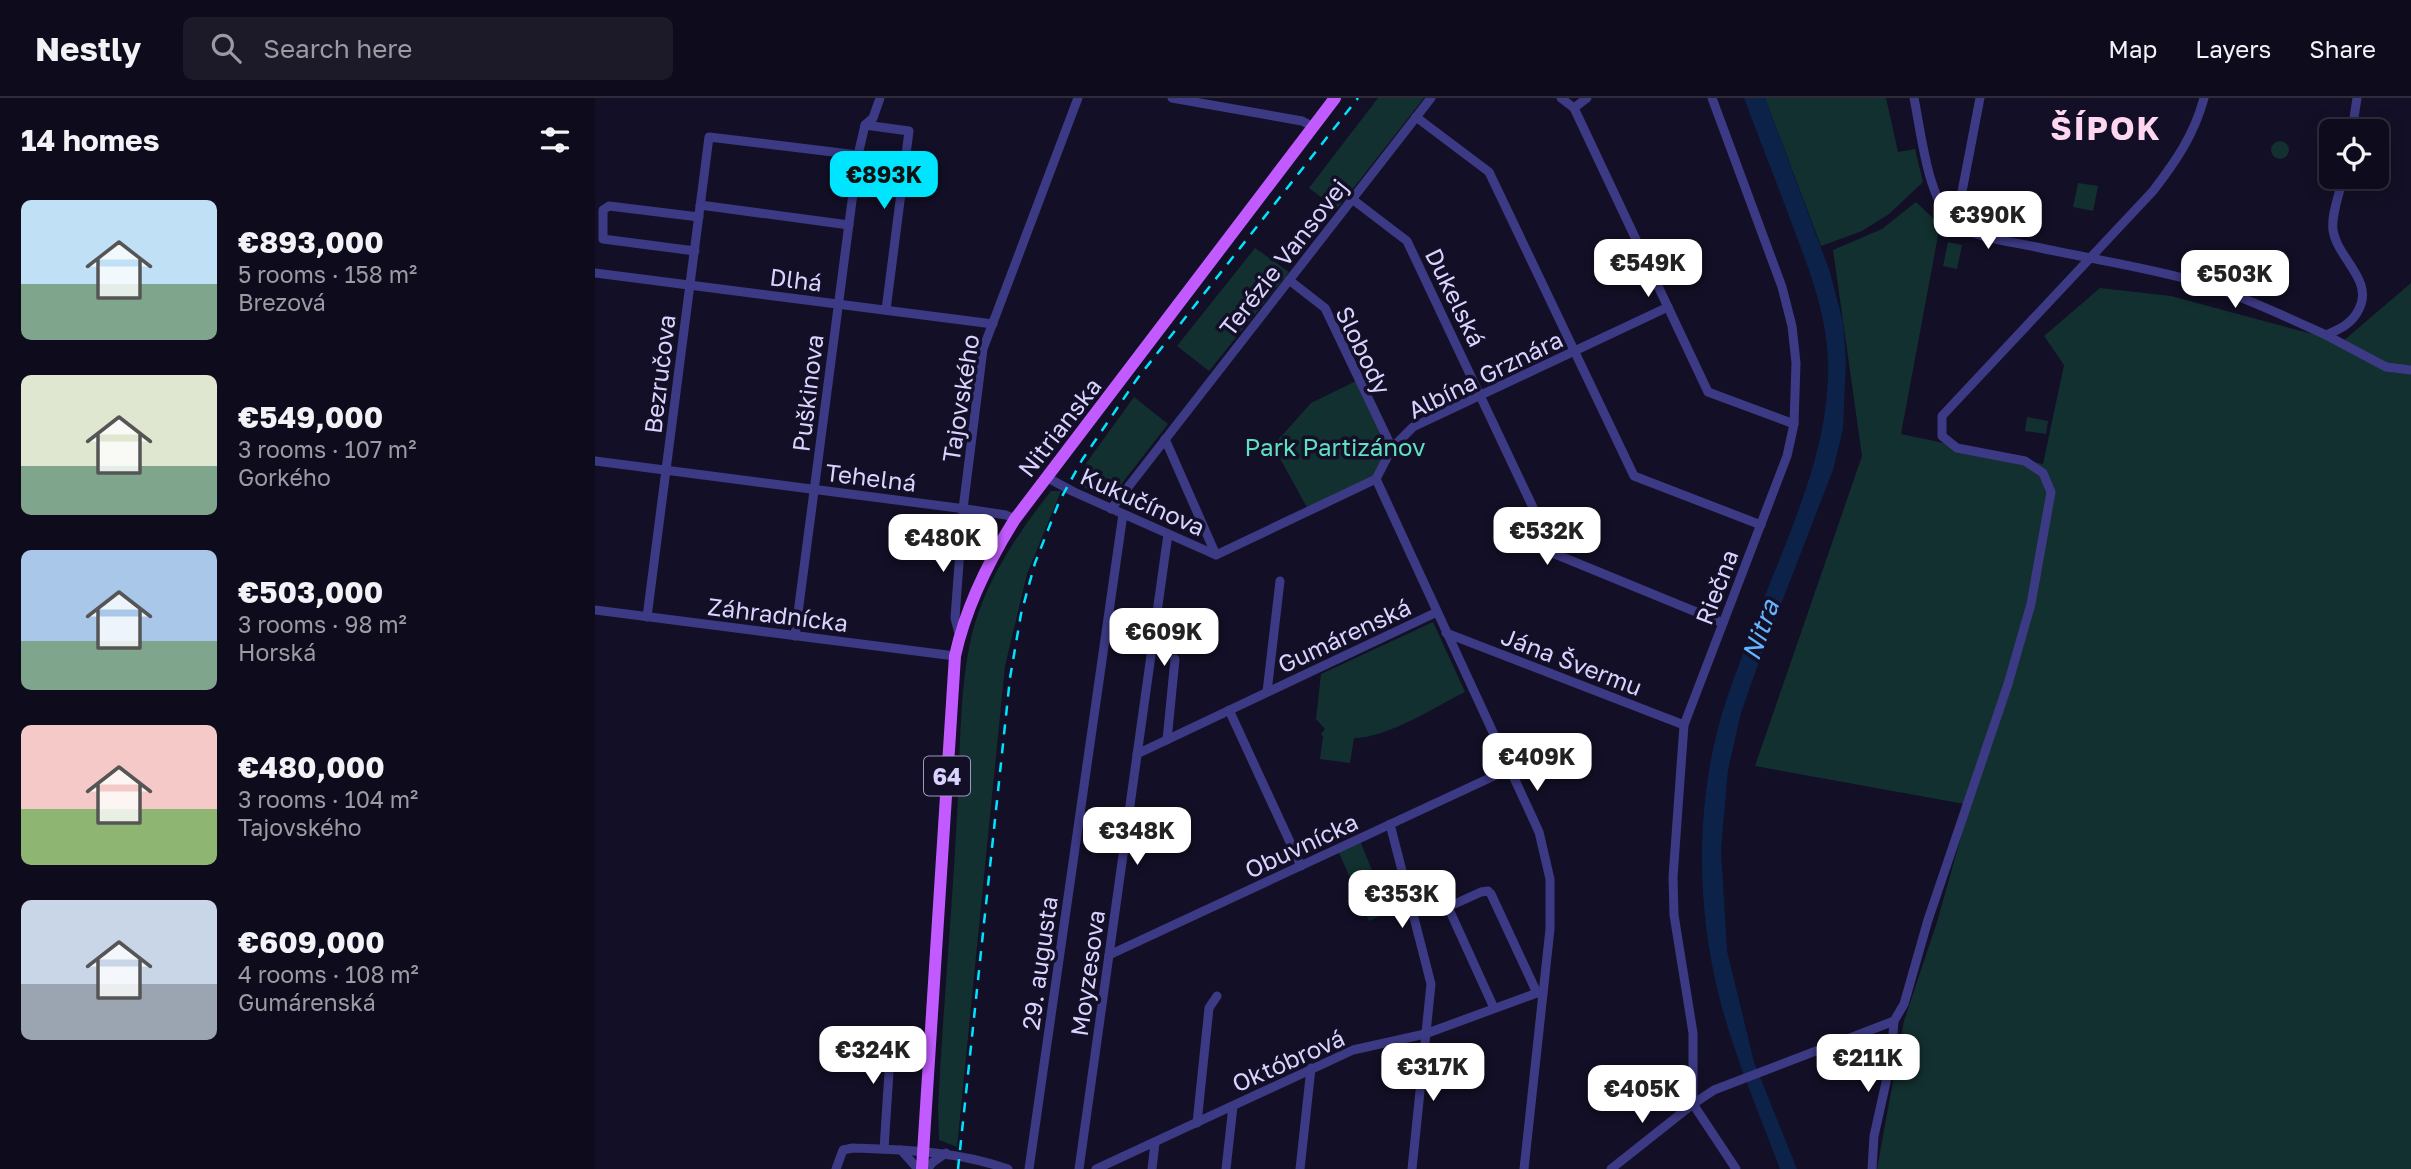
<!DOCTYPE html>
<html lang="en">
<head>
<meta charset="utf-8">
<style>
  :root { --surface:#0e0b1c; --page:#1c1929; --text:#f1f3f6; --muted:#9b9ba3; --line:#2e2b3b; --accent:#00e5ff }
  body { margin:0; font-family:"Golos Text",sans-serif; background:var(--page); color:var(--text); height:100vh; display:flex; flex-direction:column; font-size:26px; white-space:nowrap }
  * { box-sizing:border-box; margin:0 }
  p { font-size:23px; color:var(--muted) }
  .icon { flex:none; width:38px; height:38px; fill:none; stroke:currentColor; stroke-width:2; stroke-linecap:round; stroke-linejoin:round }
  .map { position:relative; flex:1; overflow:hidden }
  .details { display:flex; flex-direction:column; background:var(--surface); width:595px }
  .details>* { flex:none }
  .buttons { position:absolute; left:1724px; top:21px; display:grid; gap:14px }
  .buttons a { display:grid; place-items:center; width:70px; height:70px; border-radius:10px; background:var(--surface); box-shadow:0 4px 18px #0003,0 0 0 2px var(--line); font-size:35px }
  .price { position:absolute; translate:-50% -60px; padding:0 16px; border-radius:14px; background:#fff; color:#222; font-size:23px; line-height:46px; filter:drop-shadow(0 2px 4px #0008) }
  .price::after { content:''; position:absolute; left:50%; top:42px; width:21px; height:16px; margin-left:-10px; background:inherit; clip-path:polygon(0 0,100% 0,50% 100%) }
  .price.current { background:var(--accent); color:#111 }
  ul { padding:0; list-style:none }
  li { display:flex; align-items:center; gap:21px; height:175px; padding:0 21px }
  li span { display:grid; place-items:center; flex:none; width:196px; height:140px; border-radius:10px; color:#555 }
  li>.icon { margin-inline-start:auto }
  span .icon { width:84px; height:84px; fill:#fffc; stroke-width:1 }
  li b { font-size:30px }
  h2 { display:flex; justify-content:space-between; align-items:center; height:84px; padding:0 21px; font-size:30px }
  header { display:flex; align-items:center; gap:42px; box-sizing:border-box; height:98px; padding:0 35px; background:var(--surface); border-bottom:2px solid var(--line) }
  header strong { font-size:33px }
  nav { display:flex; gap:38px; margin-inline-start:auto; font-size:24px }
  .search { width:490px; height:63px; background:var(--page); display:flex; align-items:center; gap:18px; box-sizing:border-box; padding:0 24px; border-radius:10px; color:var(--muted); font-size:26px }
  main { display:flex; flex:1; min-height:0 }
  .map>svg:first-child { display:block }
  .green { fill:#12302f }
  .water { fill:#0c2248 }
  .lines { fill:none; stroke-linecap:round; stroke-linejoin:round }
  .minor { stroke:#3d3a85; stroke-width:9 }
  .major { stroke:#c25bff; stroke-width:12 }
  .rail { stroke:#00e5ff; stroke-width:2.5; stroke-dasharray:10 9; stroke-linecap:butt }
  .labels { text-anchor:middle; dominant-baseline:central; stroke-width:7; stroke-linejoin:round; paint-order:stroke }
  .shield { fill:#130f26; stroke:#9e99be; stroke-width:2 }
  .shield-label { font-size:23px; font-weight:bold; fill:#d9d4ff }
  .street-label { font-size:24px; fill:#d9d4ff; stroke:#130f26 }
  .park-label { font-size:24px; fill:#5fe0c0; stroke:#130f26 }
  .water-label { font-size:26px; font-style:italic; fill:#62b6ff; stroke:#130f26 }
  .district-label { font-size:32px; font-weight:bold; letter-spacing:2px; fill:#ffd6f0; stroke:#130f26 }
</style>
</head>
<body>
<header>
<strong>Nestly</strong>
<div class="search"><svg class="icon" aria-label="search" viewBox="0 0 24 24"><circle cx="10" cy="10" r="6"/><path d="M15 15l6 6"/></svg>Search here</div>
<nav><a>Map</a><a>Layers</a><a>Share</a></nav>
</header>
<main>
<section class="details">
<h2>14 homes<svg class="icon" aria-label="filters" viewBox="0 0 24 24"><path d="M4 7h16M4 17h16"/><circle cx="9" cy="7" r="2"/><circle cx="15" cy="17" r="2"/></svg></h2>
<ul>
<li><span style="background:linear-gradient(#bfe0f5 60%,#7fa58c 0)"><svg class="icon" aria-label="home" viewBox="0 0 24 24"><path d="M3 11l9-7 9 7M6 9v11h12V9"/></svg></span><div><b>€893,000</b><p>5 rooms · 158 m²</p><p>Brezová</p></div></li>
<li><span style="background:linear-gradient(#dfe7d0 65%,#7fa58c 0)"><svg class="icon" aria-label="home" viewBox="0 0 24 24"><path d="M3 11l9-7 9 7M6 9v11h12V9"/></svg></span><div><b>€549,000</b><p>3 rooms · 107 m²</p><p>Gorkého</p></div></li>
<li><span style="background:linear-gradient(#a9c7e8 65%,#7fa58c 0)"><svg class="icon" aria-label="home" viewBox="0 0 24 24"><path d="M3 11l9-7 9 7M6 9v11h12V9"/></svg></span><div><b>€503,000</b><p>3 rooms · 98 m²</p><p>Horská</p></div></li>
<li><span style="background:linear-gradient(#f6c9c9 60%,#8fb573 0)"><svg class="icon" aria-label="home" viewBox="0 0 24 24"><path d="M3 11l9-7 9 7M6 9v11h12V9"/></svg></span><div><b>€480,000</b><p>3 rooms · 104 m²</p><p>Tajovského</p></div></li>
<li><span style="background:linear-gradient(#c9d6e8 60%,#9aa5b1 0)"><svg class="icon" aria-label="home" viewBox="0 0 24 24"><path d="M3 11l9-7 9 7M6 9v11h12V9"/></svg></span><div><b>€609,000</b><p>4 rooms · 108 m²</p><p>Gumárenská</p></div></li>
</ul>
</section>
<div class="map">
<svg width="1816" height="1071" viewBox="0 0 1816 1071">
  <rect width="100%" height="100%" fill="#130f26"/>
  <g class="green">
    <path d="M783 0H829L742 111 714 90Z"/>
    <path d="M1170 0H1291L1303 54 1320 51 1328 84 1294 116 1267 133 1226 148Z"/>
    <circle cx="1685" cy="52" r="9"/>
    <path d="M1483 85 1503 88 1498 113 1478 109Z"/>
    <path d="M1321 104 1345 127 1306 336 1448 366 1469 267 1449 238 1505 190 1576 198 1747 244 1816 185V1071H1282L1309 923 1342 824 1375 707 1160 668 1267 358 1238 152 1287 131Z"/>
    <path d="M1353 144 1367 147 1362 171 1348 168Z"/>
    <path d="M660 150 694 174 614 273 582 248Z"/>
    <path d="M1636 159 1660 164 1657 175 1634 170Z"/>
    <path d="M763 282 797 350 781 381 714 413 682 355 683 342 716 305Z"/>
    <path d="M539 299 573 326 514 402 482 386 492 364Z"/>
    <path d="M1432 319 1453 323 1451 336 1430 333Z"/>
    <path d="M456 393H466L432 476 410 568 362 1049 344 1042 343 1009C348 912 357 814 362 717 366 656 363 572 383 516 399 470 427 430 456 393Z"/>
    <path d="M838 524 870 594C840 609 792 640 759 640L755 665 725 661 728 638 726 636 730 631 721 621 726 576Z"/>
    <path d="M763 738 794 814 774 823 741 748Z"/>
  </g>
  <path class="water" d="M1149 0H1170L1235 174 1248 224 1251 263 1248 331 1238 372 1166 558 1146 615 1133 672 1126 752 1132 853 1159 964 1202 1071H1185C1164 1015 1140 960 1125 902 1100 805 1100 698 1131 603 1141 573 1153 543 1164 513 1195 432 1236 350 1233 261 1231 212 1212 166 1195 121 1180 80 1164 40 1149 0Z"/>
  <g class="lines">
    <g class="minor">
      <path d="M577 0 707 23 719 29"/>
      <path d="M966 0 979 10 1113 294 1199 326"/>
      <path d="M1319 0C1326 34 1332 96 1356 121 1376 141 1415 143 1441 149 1491 160 1543 168 1592 181 1641 195 1685 216 1731 237 1745 231 1757 226 1764 211 1779 182 1742 160 1738 132 1736 116 1745 95 1748 79"/>
      <path d="M979 10 992 0"/>
      <path d="M821 19 894 74 1039 378 1166 427"/>
      <path d="M270 27 314 33 291 212"/>
      <path d="M1757 33 1762 0"/>
      <path d="M757 101 812 143 960 456 1128 525"/>
      <path d="M105 107 254 127"/>
      <path d="M1361 125 1385 0"/>
      <path d="M100 153 8 141V112L14 108 104 119"/>
      <path d="M0 175 398 226"/>
      <path d="M694 182 730 210 797 350"/>
      <path d="M1731 237 1791 269 1816 272"/>
      <path d="M570 341 621 457"/>
      <path d="M0 363 378 412 411 417 420 421"/>
      <path d="M451 379 479 394 621 457 781 381"/>
      <path d="M781 381 944 734 955 781V831L929 1071"/>
      <path d="M781 381 797 350 818 329 1073 209"/>
      <path d="M516 411 836 0"/>
      <path d="M0 512 360 558"/>
      <path d="M52 519 114 39 263 57"/>
      <path d="M851 535 1089 627"/>
      <path d="M364 536 360 520 368 411 388 251 483 0"/>
      <path d="M200 538 263 57 270 27 278 20 285 0"/>
      <path d="M672 594 685 483"/>
      <path d="M634 612 706 768"/>
      <path d="M572 642 580 561"/>
      <path d="M542 656 842 514"/>
      <path d="M795 726 836 886 817 1071"/>
      <path d="M816 807 843 800 853 809 899 910"/>
      <path d="M853 809 886 794 893 793 896 796 942 895"/>
      <path d="M514 857 914 671"/>
      <path d="M1098 1006V935L1079 817 1078 779 1089 627 1192 358 1199 326 1201 265 1197 228 1187 189 1117 0"/>
      <path d="M1098 1006 1141 1071"/>
      <path d="M602 1025 614 910 622 898"/>
      <path d="M289 1051 294 974 292 964 334 949"/>
      <path d="M306 1052 323 1071"/>
      <path d="M241 1071 248 1052 258 1050C311 1052 362 1053 413 1071"/>
      <path d="M332 1071 338 1064 351 1055"/>
      <path d="M434 1071 528 416"/>
      <path d="M484 1071 573 436"/>
      <path d="M501 1071 758 952 830 936 942 895H948"/>
      <path d="M557 1071 560 1045"/>
      <path d="M631 1071 638 1008"/>
      <path d="M705 1071 716 970"/>
      <path d="M1016 1071 1098 1006 1119 992 1299 923"/>
      <path d="M1277 1071 1279 1038 1296 962 1299 923 1309 906 1333 822 1413 586 1436 506 1456 394 1448 375 1430 363 1362 350 1347 338V318L1558 93C1581 63 1599 37 1609 0"/>
    </g>
    <path class="major" d="M327 1071 360 558C371 508 393 464 420 421L740 0"/>
    <path class="rail" d="M363 1071 415 580 426 516 440 465 464 404 487 362 542 281 763 0"/>
  </g>
  <g class="labels">
    <rect class="shield" x="329" y="658.5" width="46" height="39" rx="5"/>
    <g class="shield-label">
      <text x="352" y="678">64</text>
    </g>
    <g class="street-label">
      <text transform="translate(688 159) rotate(-52)">Terézie Vansovej</text>
      <text transform="translate(201 181) rotate(7)">Dlhá</text>
      <text transform="translate(861 199) rotate(64)">Dukelská</text>
      <text transform="translate(769 252) rotate(64)">Slobody</text>
      <text transform="translate(64 276) rotate(-83)">Bezručova</text>
      <text transform="translate(890 276) rotate(-26)">Albína Grznára</text>
      <text transform="translate(212 295) rotate(-83)">Puškinova</text>
      <text transform="translate(365 300) rotate(-81)">Tajovského</text>
      <text transform="translate(464 329) rotate(-52)">Nitrianska</text>
      <text transform="translate(276 379) rotate(7)">Tehelná</text>
      <text transform="translate(548 403) rotate(24)">Kukučínova</text>
      <text transform="translate(1121 489) rotate(-69)">Riečna</text>
      <text transform="translate(183 516) rotate(7)">Záhradnícka</text>
      <text transform="translate(749 537) rotate(-25)">Gumárenská</text>
      <text transform="translate(977 563) rotate(21)">Jána Švermu</text>
      <text transform="translate(706 747) rotate(-25)">Obuvnícka</text>
      <text transform="translate(444 865) rotate(-82)">29. augusta</text>
      <text transform="translate(492 875) rotate(-82)">Moyzesova</text>
      <text transform="translate(693 962) rotate(-24)">Októbrová</text>
    </g>
    <g class="park-label">
      <text x="740" y="348">Park Partizánov</text>
    </g>
    <g class="water-label">
      <text transform="translate(1165 532) rotate(-70)">Nitra</text>
    </g>
    <g class="district-label">
      <text x="1511" y="30">ŠÍPOK</text>
    </g>
  </g>
</svg>
<div class="buttons">
<a><svg class="icon" aria-label="locate" viewBox="0 0 24 24"><circle cx="12" cy="12" r="6"/><path d="M12 2v4M12 18v4M2 12h4M18 12h4"/></svg></a>
</div>
<b class="price current" style="left:289px;top:113px">€893K</b>
<b class="price" style="left:1393px;top:153px">€390K</b>
<b class="price" style="left:1053px;top:201px">€549K</b>
<b class="price" style="left:1640px;top:212px">€503K</b>
<b class="price" style="left:952px;top:469px">€532K</b>
<b class="price" style="left:348px;top:476px">€480K</b>
<b class="price" style="left:569px;top:570px">€609K</b>
<b class="price" style="left:942px;top:695px">€409K</b>
<b class="price" style="left:542px;top:769px">€348K</b>
<b class="price" style="left:807px;top:832px">€353K</b>
<b class="price" style="left:278px;top:988px">€324K</b>
<b class="price" style="left:1273px;top:996px">€211K</b>
<b class="price" style="left:838px;top:1005px">€317K</b>
<b class="price" style="left:1047px;top:1027px">€405K</b>
</div>
</main>
</body>
</html>
